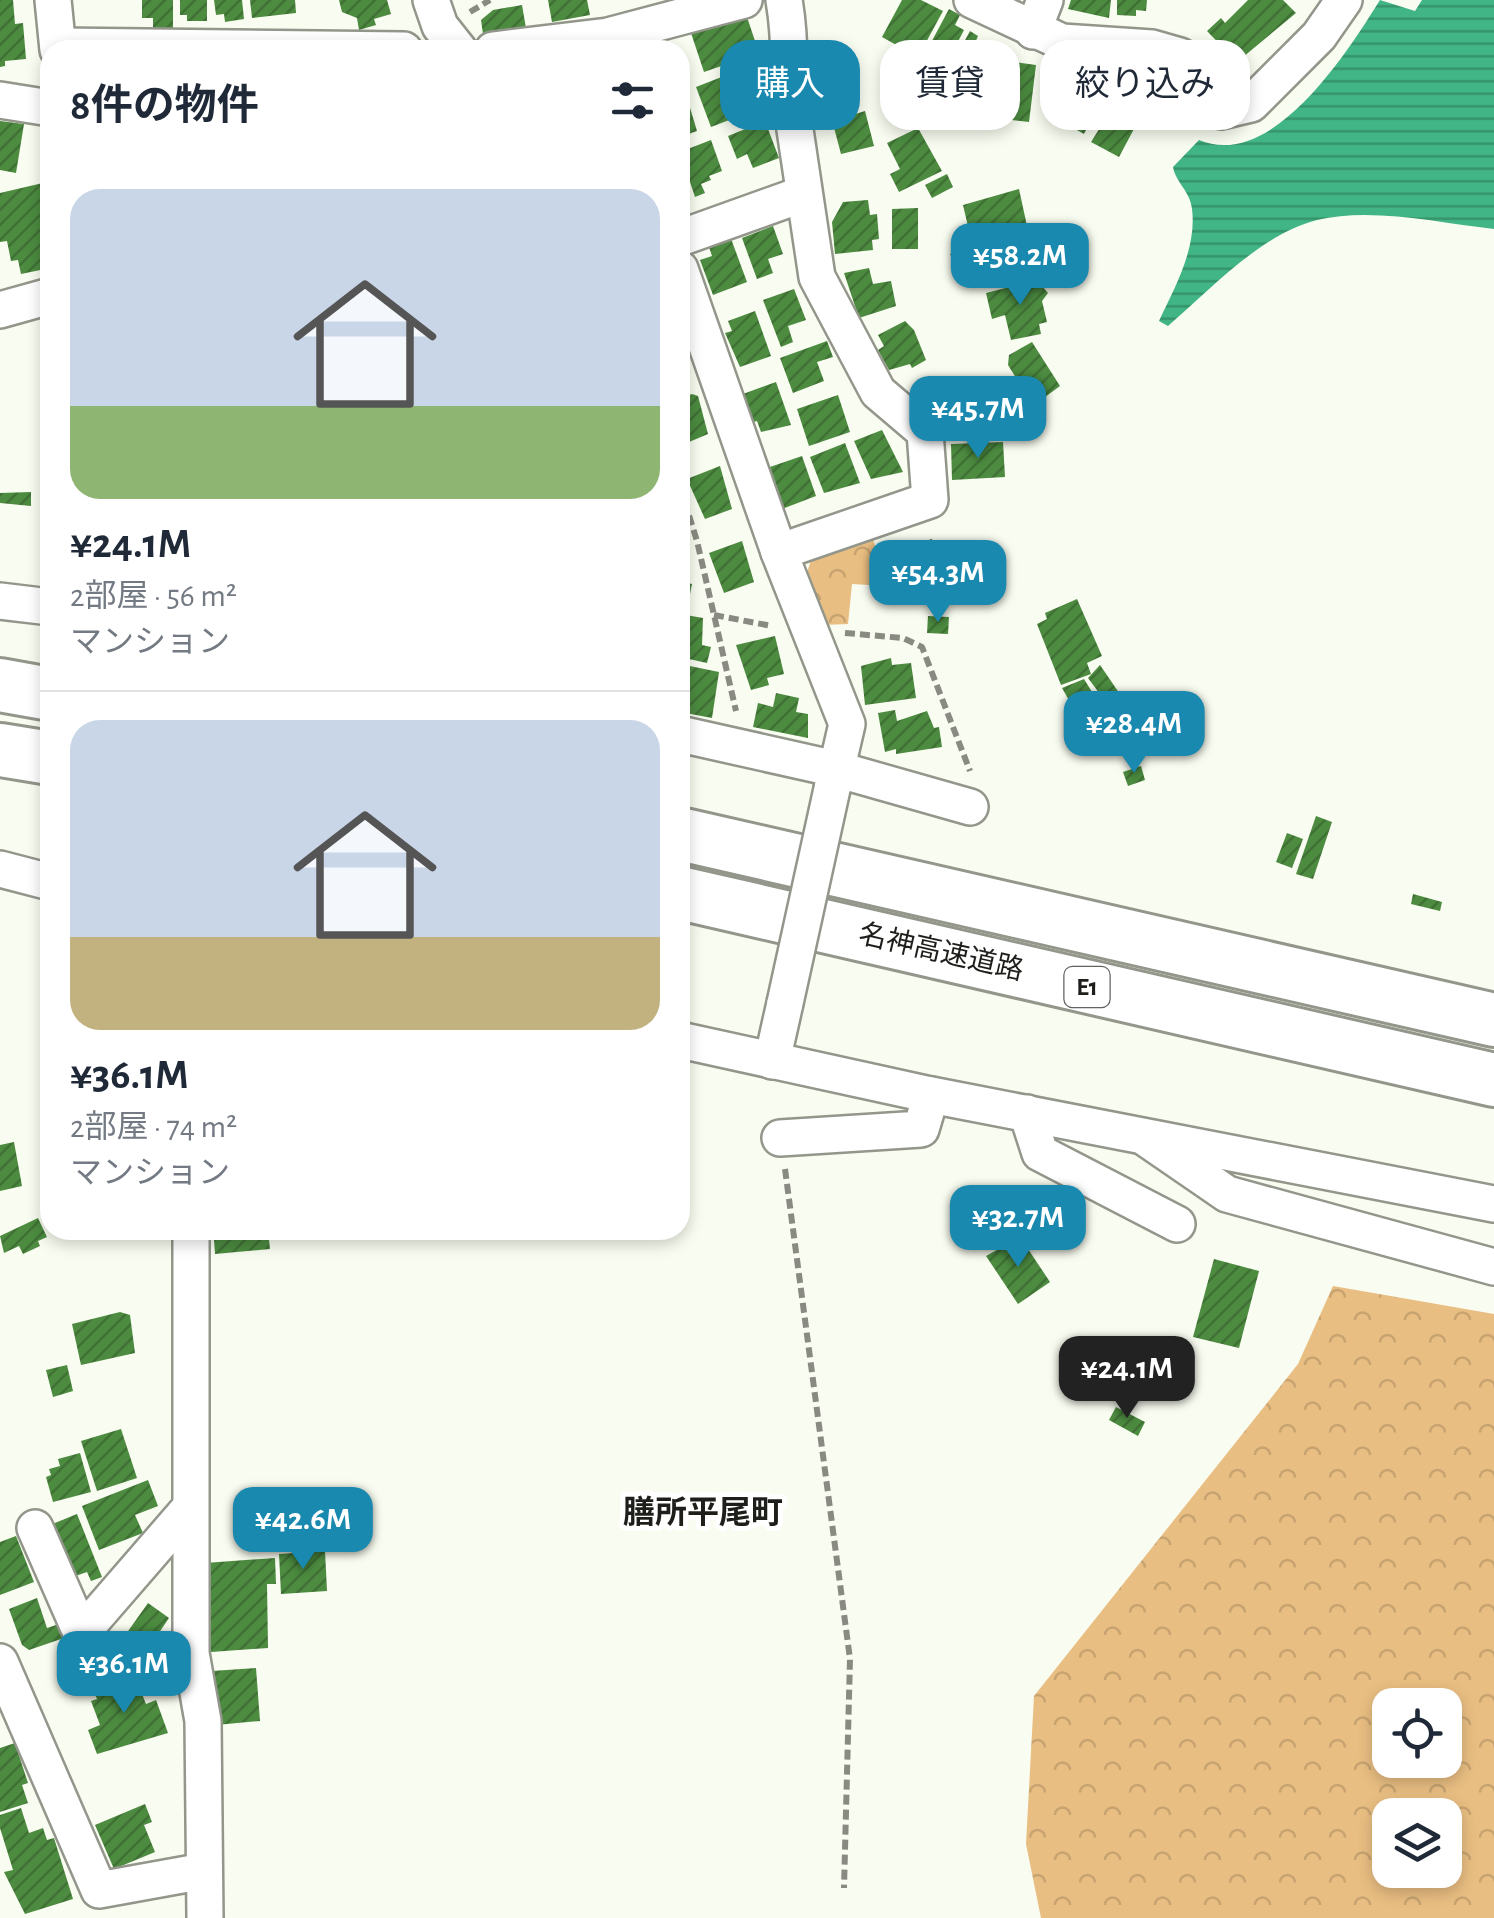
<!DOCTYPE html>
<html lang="ja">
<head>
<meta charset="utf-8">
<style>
  :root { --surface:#fff; --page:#f2f2f3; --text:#1f2937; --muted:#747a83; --line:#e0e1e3; --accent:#1a89af }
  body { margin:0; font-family:"Alegreya Sans","Noto Sans JP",sans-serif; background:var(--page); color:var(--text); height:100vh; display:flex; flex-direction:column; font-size:38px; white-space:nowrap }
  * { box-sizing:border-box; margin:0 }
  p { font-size:32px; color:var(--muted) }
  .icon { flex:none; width:55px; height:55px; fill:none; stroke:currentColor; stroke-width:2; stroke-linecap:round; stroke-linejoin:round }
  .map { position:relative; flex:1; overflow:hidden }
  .side { position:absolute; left:40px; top:40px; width:650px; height:1200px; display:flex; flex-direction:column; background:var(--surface); border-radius:30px; box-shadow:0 5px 15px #0003 }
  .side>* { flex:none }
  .guide { position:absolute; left:720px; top:40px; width:622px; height:90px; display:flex; gap:20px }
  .fabs { position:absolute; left:1372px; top:1688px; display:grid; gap:20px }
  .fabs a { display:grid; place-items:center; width:90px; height:90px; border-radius:20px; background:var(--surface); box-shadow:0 5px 15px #0003; font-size:50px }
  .price { position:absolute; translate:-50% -85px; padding:0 22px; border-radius:20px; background:var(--accent); color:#fff; font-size:32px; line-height:65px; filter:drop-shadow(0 2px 5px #0008) }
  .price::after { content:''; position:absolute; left:50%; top:60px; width:30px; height:22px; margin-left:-15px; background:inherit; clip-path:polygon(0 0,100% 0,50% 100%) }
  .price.current { background:#222; color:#fff }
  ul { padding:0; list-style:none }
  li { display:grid; align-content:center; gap:20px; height:530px; padding:0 30px }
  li+li { border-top:2px solid var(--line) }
  li span { display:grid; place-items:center; height:310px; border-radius:30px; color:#555 }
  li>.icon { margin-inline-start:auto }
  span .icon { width:180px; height:180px; fill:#fffc; stroke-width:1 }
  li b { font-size:42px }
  h2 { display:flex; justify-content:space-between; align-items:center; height:120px; padding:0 30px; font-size:42px }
  .chip { padding:0 35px; border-radius:30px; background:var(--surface); box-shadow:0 5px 15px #0003; font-size:35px; line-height:90px }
  .chip.current { background:var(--accent); color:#fff }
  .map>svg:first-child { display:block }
  .forest { fill:url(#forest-crowns); fill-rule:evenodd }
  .water { fill:url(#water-rules) }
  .building { fill:url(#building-hatch) }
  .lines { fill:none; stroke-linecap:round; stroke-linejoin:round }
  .minor-casing { stroke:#93968b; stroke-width:40 }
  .highway-casing { stroke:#93968b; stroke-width:58 }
  .path { stroke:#898b83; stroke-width:6; stroke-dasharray:10 5; stroke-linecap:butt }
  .minor { stroke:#fff; stroke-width:35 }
  .highway { stroke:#fff; stroke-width:52 }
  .minor-bridge-casing { stroke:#93968b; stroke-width:40; stroke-linecap:butt }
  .minor-bridge { stroke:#fff; stroke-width:35 }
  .labels { text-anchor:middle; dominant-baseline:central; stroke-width:10; stroke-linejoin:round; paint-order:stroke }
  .shield { fill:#fff; stroke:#62625f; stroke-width:2.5 }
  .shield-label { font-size:25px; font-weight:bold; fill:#1e1f1b }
  .street-label { font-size:28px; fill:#1e1f1b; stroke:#fff }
  .quarter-label { font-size:32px; font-weight:bold; fill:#1e1f1b; stroke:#fff }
</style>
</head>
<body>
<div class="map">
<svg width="1494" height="1918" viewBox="0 0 1494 1918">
  <defs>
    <pattern id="forest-crowns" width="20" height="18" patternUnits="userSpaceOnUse" patternTransform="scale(2.5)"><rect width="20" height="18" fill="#e9be82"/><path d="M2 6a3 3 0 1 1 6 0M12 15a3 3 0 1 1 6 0" fill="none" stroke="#c7a370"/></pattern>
    <pattern id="water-rules" width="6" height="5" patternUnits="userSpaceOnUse" patternTransform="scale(2.5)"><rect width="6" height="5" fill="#41b585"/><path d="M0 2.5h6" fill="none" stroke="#36936c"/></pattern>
    <pattern id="building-hatch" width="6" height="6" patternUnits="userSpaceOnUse" patternTransform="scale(2.5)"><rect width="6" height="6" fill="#4c8b40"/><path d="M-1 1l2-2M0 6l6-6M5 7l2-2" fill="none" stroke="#3f7135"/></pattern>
  </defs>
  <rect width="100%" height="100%" fill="#f9fcf0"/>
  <g class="forest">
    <path d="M873 539 887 586 852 584 848 624 822 625 805 579 811 560Z"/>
    <path d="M1333 1286 1494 1314V1918H1041L1026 1844 1034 1696 1298 1364ZM1390 1705H1445V1760H1390ZM1390 1815H1445V1870H1390Z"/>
  </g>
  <path class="water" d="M1380 0 1415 11 1422 0H1494V229C1439 223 1372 207 1317 220 1261 234 1211 289 1168 326L1159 321C1175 287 1197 248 1192 209 1190 191 1176 183 1173 167L1199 140C1272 171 1347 53 1380 0Z"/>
  <g class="building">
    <path d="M0 0H13L15 24 23 23 26 59 5 61V66L0 67Z"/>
    <path d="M142 0H173V31H153V18H142Z"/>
    <path d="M180 0H207V21H187V15H180Z"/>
    <path d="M214 0H242L244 19 225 22 224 14 216 15Z"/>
    <path d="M250 0H295L296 13 252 18Z"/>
    <path d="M339 0H387L391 14 374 19 376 25 359 30 357 18 342 12Z"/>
    <path d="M548 0H587L590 15 552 22Z"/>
    <path d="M902 0H921L943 11 918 57 882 37Z"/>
    <path d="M1071 0H1111L1109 18 1068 9Z"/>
    <path d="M1117 0H1147L1146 11 1136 10V16L1117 15Z"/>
    <path d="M1248 0H1283L1296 13 1237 62 1207 31 1221 18 1225 23Z"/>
    <path d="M522 5 527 34 484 41 481 20 493 10Z"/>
    <path d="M949 9 960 15 955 25 964 30 939 78 918 67Z"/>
    <path d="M746 14 759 53 704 72 691 33Z"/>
    <path d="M970 31 978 36 975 43 985 53 962 96 941 85Z"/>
    <path d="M1000 60 1036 65 1029 122 985 117 989 85 997 86Z"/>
    <path d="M904 61 939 105 916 125 880 80Z"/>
    <path d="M760 62 768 83 750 89 758 109 711 127 696 87Z"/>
    <path d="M1141 63 1160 74 1148 98 1123 84 1134 64Z"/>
    <path d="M1062 74 1102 99 1084 134 1042 111Z"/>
    <path d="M847 85 855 114 865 111 874 146 841 154 824 90Z"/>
    <path d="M685 91 697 131 680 137V93Z"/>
    <path d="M1123 91 1141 101 1137 109 1143 112 1119 157 1091 142Z"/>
    <path d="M0 121 24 124 16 173 0 170Z"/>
    <path d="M765 121 779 158 753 168 747 154 737 159 728 136Z"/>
    <path d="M918 128 942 171 899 192 890 174 900 169 887 143Z"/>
    <path d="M711 140 722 171 709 176 711 180 701 184 705 193 695 197 680 152Z"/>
    <path d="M947 174 953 187 932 198 925 185Z"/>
    <path d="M47 182 50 268 21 274 18 260 11 261 7 241 0 242V193Z"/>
    <path d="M1019 189 1032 249 989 261 982 236 971 239 963 205Z"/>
    <path d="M868 200 870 215 877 214 879 239 872 240 873 250 835 254 832 222 843 202Z"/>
    <path d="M918 208V249H892V209Z"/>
    <path d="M773 226 783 254 768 259 773 273 757 279 742 238Z"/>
    <path d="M730 236 747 282 713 295 700 260 712 256 708 244Z"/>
    <path d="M958 240 978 251 970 266 950 255Z"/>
    <path d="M869 268 873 284 891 281 896 306 859 318 844 273Z"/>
    <path d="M1037 280 1048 293 1042 301 1047 322 1039 324 1041 334 1011 340 1005 315 992 319 986 293Z"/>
    <path d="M794 289 806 320 788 326 793 342 781 347 763 300Z"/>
    <path d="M755 311 771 356 740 367 725 333 732 331 728 321Z"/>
    <path d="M905 321 914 330 926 360 912 368 910 364 889 370 878 350 884 346 878 335Z"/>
    <path d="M827 341 833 357 817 362 824 381 793 393 780 358Z"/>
    <path d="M1032 342 1060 386 1041 400 1028 397 1008 365 1009 355Z"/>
    <path d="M776 382 791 425 761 432 757 421 750 423 743 394Z"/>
    <path d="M947 393 981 395 979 415 995 416 994 432 945 429Z"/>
    <path d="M692 394 698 396 708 434 682 445 680 399Z"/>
    <path d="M838 395 850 432 809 446 797 409Z"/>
    <path d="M882 430 903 472 871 479 854 441Z"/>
    <path d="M1003 442 1005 477 952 480 951 444Z"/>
    <path d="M845 443 860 483 824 493 810 457Z"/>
    <path d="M802 456 816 496 782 509 767 468Z"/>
    <path d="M720 466 732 509 705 519 687 479Z"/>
    <path d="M31 492V506L0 503V493Z"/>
    <path d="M932 539 942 574 906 584 904 577 891 582 887 570 901 565 896 549Z"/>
    <path d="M742 541 754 582 724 593 709 553Z"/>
    <path d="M680 568 686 569 684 582 692 584 687 610 680 609Z"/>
    <path d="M1077 599 1102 656 1087 663 1091 674 1061 685 1037 624 1047 619 1045 613Z"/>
    <path d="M680 614 703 618 702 645 711 647 707 663 680 657Z"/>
    <path d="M928 616 949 617 948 634 927 633Z"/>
    <path d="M775 636 784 674 767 678 769 685 751 690 736 645Z"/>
    <path d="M891 658 892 665 911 663 916 698 865 705 861 666Z"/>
    <path d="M680 664 719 672 712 718 680 712Z"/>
    <path d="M1100 665 1124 700 1111 709 1088 678Z"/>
    <path d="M1084 679 1105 713 1088 720 1078 716 1062 688Z"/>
    <path d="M776 693 799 698 796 712 808 714V738L753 727 758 703 773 707Z"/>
    <path d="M895 710 897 721 927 711 934 728 939 727 942 747 896 754V749L885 752 878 713Z"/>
    <path d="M1121 710 1135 746 1118 752 1100 719Z"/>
    <path d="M1141 766 1145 780 1128 786 1123 772Z"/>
    <path d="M1316 816 1332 822 1313 879 1296 874Z"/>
    <path d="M1287 833 1303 839 1292 868 1276 862Z"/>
    <path d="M1413 894 1442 902 1440 911 1411 904Z"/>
    <path d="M14 1142 22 1186 0 1191V1145Z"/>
    <path d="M38 1218 47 1237 38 1241 40 1246 23 1254 19 1246 4 1253 0 1236Z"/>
    <path d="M224 1230H268L270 1249 215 1254 214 1239 225 1238Z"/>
    <path d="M1020 1237 1050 1282 1018 1304 986 1256Z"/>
    <path d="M1214 1259 1259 1271 1239 1348 1193 1337Z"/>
    <path d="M120 1312 130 1315 135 1353 81 1365 72 1324Z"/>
    <path d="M67 1365 73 1391 53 1397 46 1370Z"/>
    <path d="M1116 1407 1145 1422 1138 1436 1109 1420Z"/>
    <path d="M121 1429 137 1478 97 1491 81 1441Z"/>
    <path d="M80 1453 91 1492 53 1502 46 1477 51 1475 49 1469 60 1466 58 1459Z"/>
    <path d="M148 1480 158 1506 135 1515 143 1533 99 1550 82 1506Z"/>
    <path d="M77 1514 102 1577 91 1581 87 1572 70 1578 50 1525Z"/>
    <path d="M16 1536 34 1582 0 1595V1542Z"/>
    <path d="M325 1551 327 1591 281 1594 279 1554Z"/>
    <path d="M275 1558 276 1584H267L268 1648 211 1652 205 1563Z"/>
    <path d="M37 1598 47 1628 59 1624 64 1638 29 1650 22 1645 9 1609Z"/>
    <path d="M148 1603 169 1618 148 1649 126 1634Z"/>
    <path d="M104 1637 108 1645 115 1642 121 1654 127 1650 135 1664 92 1685 76 1651Z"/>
    <path d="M256 1668 260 1721 216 1725 212 1671Z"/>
    <path d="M134 1674 146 1704 156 1700 168 1733 97 1754 88 1730 100 1725 91 1701 97 1699 93 1690Z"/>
    <path d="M15 1743 28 1783 22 1785 28 1803 0 1812V1748Z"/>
    <path d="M145 1804 152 1822 144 1825 155 1852 114 1869 95 1825Z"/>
    <path d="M21 1808 29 1833 43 1828 47 1840 54 1838 73 1899 25 1914 4 1872 13 1870 0 1828V1815Z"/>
  </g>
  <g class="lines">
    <defs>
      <g id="minor">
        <path d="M53 0 58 50"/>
        <path d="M431 0 440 26 459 50"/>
        <path d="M972 0 1062 42 1152 48 1180 56 1208 103 1221 111 1251 104 1319 36 1344 0"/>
        <path d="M1033 31 1045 0"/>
        <path d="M58 46 404 50"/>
        <path d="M493 50 608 36 744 0"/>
        <path d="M0 100 50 108"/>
        <path d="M680 238 803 194"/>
        <path d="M680 269 779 552 847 724 832 789"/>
        <path d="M0 310 50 296"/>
        <path d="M779 552 930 500 925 432 878 392 817 277 794 123C798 102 789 87 789 66 789 44 788 23 784 0"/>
        <path d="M0 601 50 607"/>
        <path d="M680 734 836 769 970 807"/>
        <path d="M0 869 50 882"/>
        <path d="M680 1040 931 1095 1494 1204"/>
        <path d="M772 1061 785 1003"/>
        <path d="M1027 1113 1040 1153 1177 1224"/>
        <path d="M780 1138 921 1129 931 1095"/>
        <path d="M1147 1139 1227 1194 1494 1267"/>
        <path d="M191 1230V1653L203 1721 205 1918"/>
        <path d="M35 1528 78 1626 91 1622 188 1510"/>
        <path d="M0 1662 99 1890 204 1871"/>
      </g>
      <g id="highway">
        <path d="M0 685 50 694"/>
        <path d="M0 750 50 758"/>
        <path d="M680 834 1494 1020"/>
        <path d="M680 893 1494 1080"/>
      </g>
    </defs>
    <use href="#minor" class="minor-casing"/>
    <use href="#highway" class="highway-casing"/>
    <g class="path">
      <path d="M470 12 490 0"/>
      <path d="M680 487 697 541 736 711"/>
      <path d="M714 615 772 626"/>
      <path d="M845 633 903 638 922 647 970 771"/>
      <path d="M785 1169 850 1659 844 1888"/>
    </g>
    <use href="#minor" class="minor"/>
    <use href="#highway" class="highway"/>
    <defs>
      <path id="minor-bridge" d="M785 1003 832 789"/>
    </defs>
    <use href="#minor-bridge" class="minor-bridge-casing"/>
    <use href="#minor-bridge" class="minor-bridge"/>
  </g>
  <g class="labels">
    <rect class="shield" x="1064.5" y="967" width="45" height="40" rx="8"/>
    <g class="shield-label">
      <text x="1087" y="987">E1</text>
    </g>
    <g class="street-label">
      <text transform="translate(941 953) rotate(13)">名神高速道路</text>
    </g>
    <g class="quarter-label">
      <text x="703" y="1513">膳所平尾町</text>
    </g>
  </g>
</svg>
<div class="fabs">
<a><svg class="icon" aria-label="locate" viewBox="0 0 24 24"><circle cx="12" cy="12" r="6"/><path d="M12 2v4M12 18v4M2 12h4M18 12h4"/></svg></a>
<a><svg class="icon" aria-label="layers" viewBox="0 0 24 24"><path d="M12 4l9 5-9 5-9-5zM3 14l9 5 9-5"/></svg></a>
</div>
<b class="price" style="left:1020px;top:308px">¥58.2M</b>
<b class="price" style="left:978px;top:461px">¥45.7M</b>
<b class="price" style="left:938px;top:625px">¥54.3M</b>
<b class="price" style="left:1134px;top:776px">¥28.4M</b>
<b class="price" style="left:1018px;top:1270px">¥32.7M</b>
<b class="price current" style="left:1127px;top:1421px">¥24.1M</b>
<b class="price" style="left:303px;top:1572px">¥42.6M</b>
<b class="price" style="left:124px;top:1716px">¥36.1M</b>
<div class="guide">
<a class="chip current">購入</a>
<a class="chip">賃貸</a>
<a class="chip">絞り込み</a>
</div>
<section class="side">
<h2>8件の物件<svg class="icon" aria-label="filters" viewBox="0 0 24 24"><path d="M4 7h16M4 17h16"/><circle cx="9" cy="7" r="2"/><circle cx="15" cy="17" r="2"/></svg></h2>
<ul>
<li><span style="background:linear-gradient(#c9d6e8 70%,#8fb573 0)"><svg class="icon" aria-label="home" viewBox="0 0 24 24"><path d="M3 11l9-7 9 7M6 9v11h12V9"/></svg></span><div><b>¥24.1M</b><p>2部屋 · 56 m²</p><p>マンション</p></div></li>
<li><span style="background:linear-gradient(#c9d6e8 70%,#c2b280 0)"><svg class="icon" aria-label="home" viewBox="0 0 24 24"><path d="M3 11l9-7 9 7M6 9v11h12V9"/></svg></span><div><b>¥36.1M</b><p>2部屋 · 74 m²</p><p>マンション</p></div></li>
</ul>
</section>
</div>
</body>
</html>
